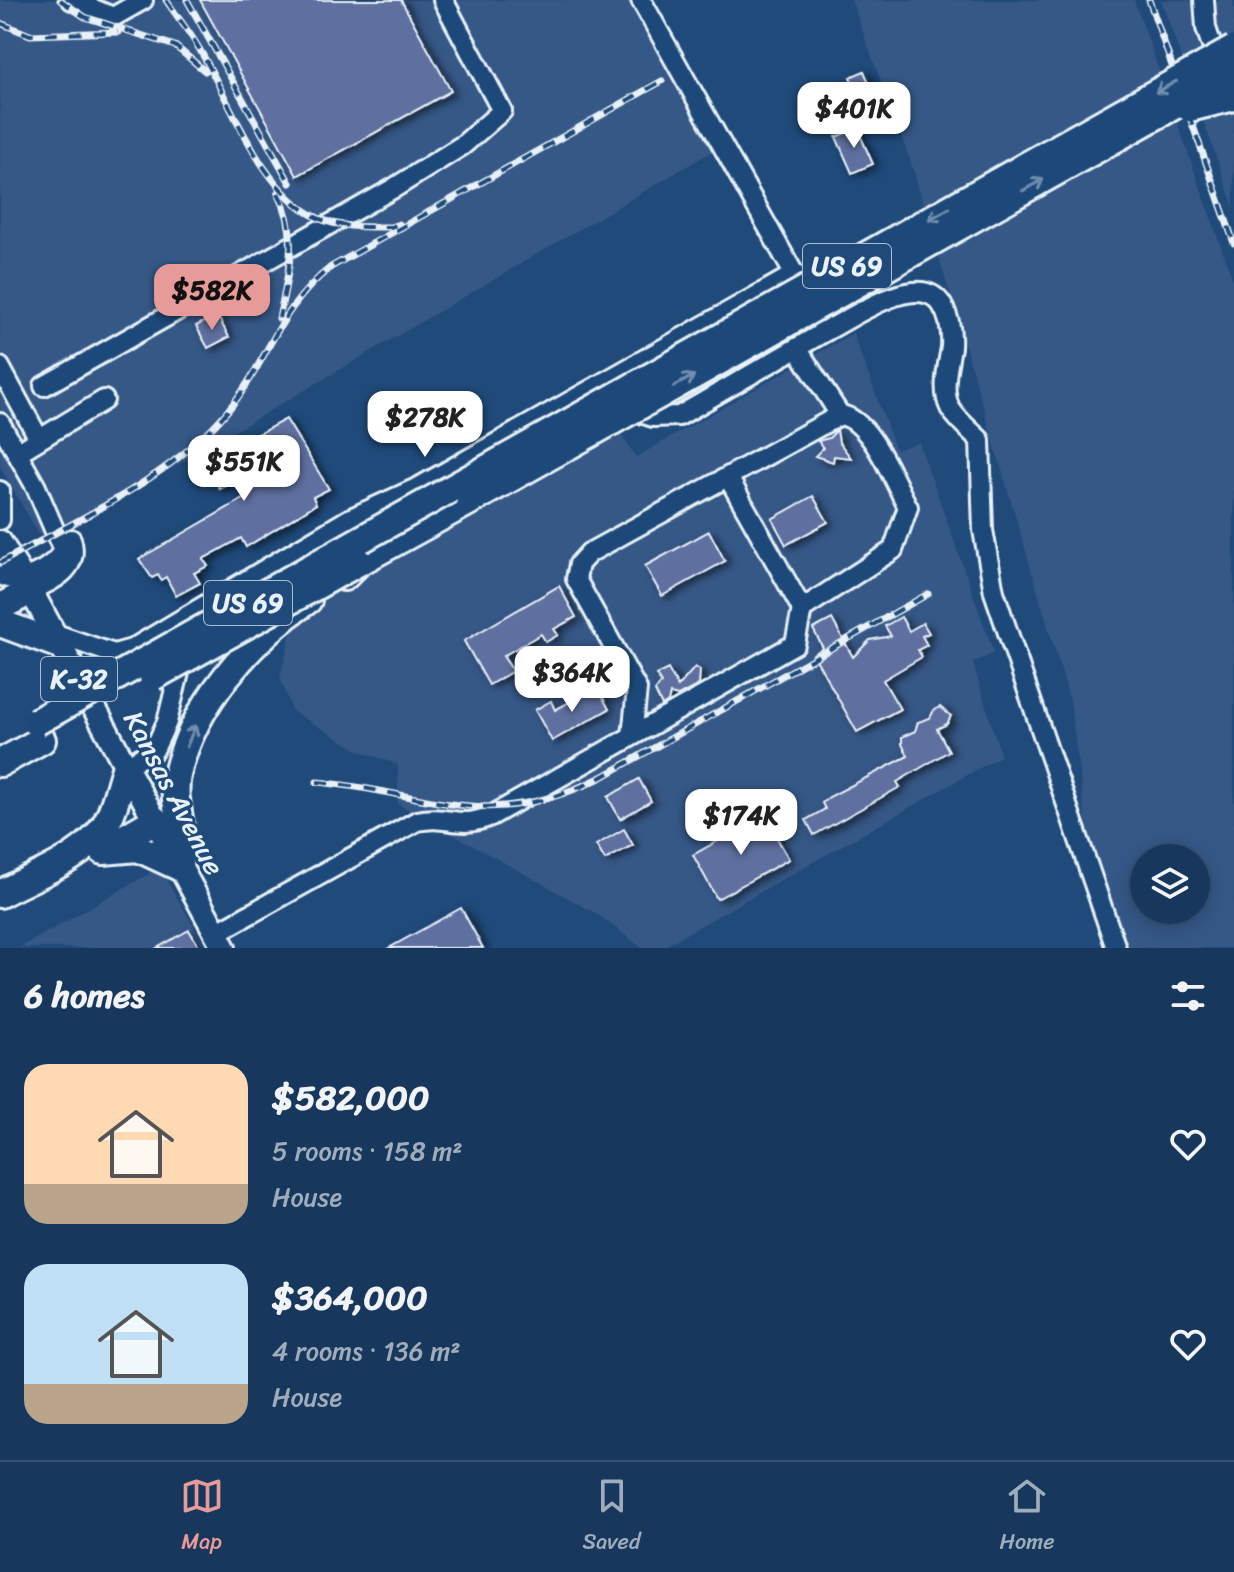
<!DOCTYPE html>
<html lang="en">
<head>
<meta charset="utf-8">
<style>
  :root { --surface:#17385c; --page:#203f62; --text:#f1f3f6; --muted:#9eacbb; --line:#365272; --accent:#e69b98 }
  body { margin:0; font-family:Sriracha,sans-serif; background:var(--page); color:var(--text); height:100vh; display:flex; flex-direction:column; font-size:30px; white-space:nowrap }
  * { box-sizing:border-box; margin:0 }
  p { font-size:26px; color:var(--muted) }
  .icon { flex:none; width:44px; height:44px; fill:none; stroke:currentColor; stroke-width:2; stroke-linecap:round; stroke-linejoin:round }
  .map { position:relative; height:948px; overflow:hidden }
  .details { display:flex; flex-direction:column; background:var(--surface); flex:1 }
  .details>* { flex:none }
  .fabs { position:absolute; left:1130px; top:844px; display:grid; gap:16px }
  .fabs a { display:grid; place-items:center; width:80px; height:80px; border-radius:50%; background:var(--surface); box-shadow:0 4px 20px #0003,0 0 0 2px var(--line); font-size:40px }
  .price { position:absolute; translate:-50% -68px; padding:0 18px; border-radius:16px; background:#fff; color:#222; font-size:26px; line-height:52px; filter:drop-shadow(0 2px 4px #0008) }
  .price::after { content:''; position:absolute; left:50%; top:48px; width:24px; height:18px; margin-left:-12px; background:inherit; clip-path:polygon(0 0,100% 0,50% 100%) }
  .price.active { background:var(--accent); color:#111 }
  ul { padding:0; list-style:none }
  li { display:flex; align-items:center; gap:24px; height:200px; padding:0 24px }
  li span { display:grid; place-items:center; flex:none; width:224px; height:160px; border-radius:24px; color:#555 }
  li>.icon { margin-inline-start:auto }
  span .icon { width:96px; height:96px; fill:#fffc; stroke-width:1 }
  li b { font-size:34px }
  h2 { display:flex; justify-content:space-between; align-items:center; height:96px; padding:0 24px; font-size:34px }
  .tabs { display:flex; justify-content:space-around; align-items:center; height:112px; border-top:2px solid var(--line); background:var(--surface); font-size:22px; color:var(--muted) }
  .tabs a { display:grid; justify-items:center; gap:4px }
  .tabs .active { color:var(--accent) }
  .map>svg:first-child { display:block }
  .built { fill:#365887; fill-rule:evenodd }
  .building { fill:#5e70a0; stroke:#e8f1f8; stroke-width:2; filter:url(#shadow) }
  .lines { fill:none; stroke-linecap:round; stroke-linejoin:round }
  .minor-casing { stroke:#e8f1f8; stroke-width:24 }
  .major-casing { stroke:#e8f1f8; stroke-width:28 }
  .highway-casing { stroke:#e8f1f8; stroke-width:32 }
  .minor { stroke:#1f4a7a; stroke-width:18 }
  .major { stroke:#1f4a7a; stroke-width:22 }
  .highway { stroke:#1f4a7a; stroke-width:26 }
  .rail-casing { stroke:#e8f1f8; stroke-width:7 }
  .rail { stroke:#1f4a7a; stroke-width:4; stroke-dasharray:12; stroke-linecap:butt }
  .highway-bridge-casing { stroke:#e8f1f8; stroke-width:32; stroke-linecap:butt }
  .highway-bridge { stroke:#1f4a7a; stroke-width:26 }
  .oneway { stroke:#6f8dac }
  .labels { text-anchor:middle; dominant-baseline:central; stroke-width:6; stroke-linejoin:round; paint-order:stroke }
  .shield { fill:#1f4a7a; stroke:#acbfd2; stroke-width:2 }
  .shield-label { font-size:26px; font-weight:bold; fill:#e8f1f8 }
  .street-label { font-size:28px; fill:#e8f1f8; stroke:#1f4a7a }
</style>
</head>
<body>
<div class="map">
<svg width="1234" height="948" viewBox="0 0 1234 948">
  <defs>
    <filter id="shadow"><feDropShadow dx="4.5" dy="2.5" stdDeviation="4" flood-color="#0009"/></filter>
  </defs>
  <rect width="100%" height="100%" fill="#1f4a7a"/>
  <filter id="ink" filterUnits="userSpaceOnUse"><feTurbulence type="fractalNoise" baseFrequency=".0125" numOctaves="2"/><feDisplacementMap in="SourceGraphic" scale="16" xChannelSelector="R" yChannelSelector="G"/><feConvolveMatrix kernelMatrix="1 2 1 2 8 2 1 2 1" color-interpolation-filters="sRGB"/></filter>
  <g filter="url(#ink)">
    <g class="built">
      <path d="M0 0H629L713 151 44 543 0 467Z"/>
      <path d="M851 0H1134L1234 283V948H1102L1070 701 912 166ZM1144 858H1196V910H1144Z"/>
      <path d="M1161 0H1234V208L1220 168Z"/>
      <path d="M853 333 896 450 919 443 994 653 973 663 1001 756 661 948H642L597 914 398 804V765L360 751 292 711 280 677 293 624 335 591 620 432 636 457Z"/>
      <path d="M159 868 207 948H19Z"/>
    </g>
    <g class="building">
      <path d="M200 0H401L451 91 297 176Z"/>
      <path d="M864 71 878 104 864 110 850 77Z"/>
      <path d="M857 128 873 164 852 173 836 137Z"/>
      <path d="M217 315 229 337 208 348 196 326Z"/>
      <path d="M286 419 329 489 313 497 316 504 246 547 241 538 203 559 208 566 194 573 200 583 176 596 166 577 161 580 158 575 152 578 139 559 246 497 237 480 220 489 206 462Z"/>
      <path d="M837 430 839 442 851 458 834 456 833 462 815 456 823 448 818 441 829 438Z"/>
      <path d="M813 496 828 522 786 545 772 519Z"/>
      <path d="M709 531 725 561 662 596 645 566Z"/>
      <path d="M559 586 576 617 554 629 558 635 546 642 541 634 503 656 513 671 489 685 464 641Z"/>
      <path d="M901 617 909 631 923 623 929 633 922 636 927 645 918 650 922 657 883 680 900 709 857 732 813 654 823 648 813 629 832 619 853 657 870 640 891 636 885 626Z"/>
      <path d="M695 667 700 670 699 685 678 696 670 694 668 702 662 706 655 691 661 683 656 675 668 669 678 687Z"/>
      <path d="M597 687 609 709 552 741 535 710 551 701 555 710Z"/>
      <path d="M940 707 951 716 947 724 937 729 949 751 897 782 900 787 814 835 806 820 825 809 822 803 829 797 908 756 902 744V737L915 731 918 722 930 718 934 710Z"/>
      <path d="M639 779 651 801 620 819 608 797Z"/>
      <path d="M764 815 789 859 717 899 693 855Z"/>
      <path d="M624 829 633 845 605 860 596 845Z"/>
      <path d="M461 908 483 948H389Z"/>
      <path d="M189 930 200 948H157Z"/>
    </g>
    <g class="lines">
      <defs>
        <g id="minor">
          <path d="M72 0 113 17 143 0"/>
          <path d="M1204 0 1206 28 1219 67"/>
          <path d="M826 331C854 317 920 269 942 305 950 318 952 331 951 347 948 366 941 390 950 408 957 420 971 431 980 440L983 530 994 592 1116 948"/>
          <path d="M797 348 840 415"/>
          <path d="M0 367 39 439"/>
          <path d="M44 386 394 188 463 145 502 111 443 0"/>
          <path d="M629 409 653 417 679 416 826 331 641 0"/>
          <path d="M0 423 36 487 63 550C55 568 17 588 0 574"/>
          <path d="M17 453 104 400"/>
          <path d="M728 477 802 609"/>
          <path d="M0 491V520"/>
          <path d="M31 591C55 579 80 569 71 539"/>
          <path d="M53 633 114 654 132 649 349 519 419 487 795 274"/>
          <path d="M126 766 154 750 167 722 183 656"/>
          <path d="M216 933 417 821C448 814 458 830 491 816L795 644 802 609 893 550 908 507C893 480 871 419 840 415L589 553 579 564 576 579 637 689 632 736"/>
        </g>
        <path id="major" d="M0 542 31 591 224 948"/>
        <g id="highway">
          <path d="M344 577 359 562 470 501"/>
          <path d="M0 607 31 591"/>
          <path d="M0 623 60 645"/>
          <path d="M0 763 42 740"/>
          <path d="M107 848 155 820"/>
          <path d="M103 851 138 848 179 867C180 855 182 842 181 830 178 811 173 794 177 775 192 706 250 639 308 600"/>
          <path d="M0 894C34 875 90 857 108 820 116 804 120 783 126 766"/>
        </g>
      </defs>
      <use href="#minor" class="minor-casing"/>
      <use href="#major" class="major-casing"/>
      <use href="#highway" class="highway-casing"/>
      <use href="#minor" class="minor"/>
      <use href="#major" class="major"/>
      <use href="#highway" class="highway"/>
      <defs>
        <g id="rail">
          <path d="M60 0 85 17 175 46 205 71"/>
          <path d="M166 0C176 15 188 30 197 45 230 99 259 190 318 218 340 228 367 227 391 227L399 224"/>
          <path d="M187 0 290 183"/>
          <path d="M1149 0 1234 243"/>
          <path d="M0 23 30 35 118 32"/>
          <path d="M278 193C300 234 288 275 279 318"/>
          <path d="M0 563C73 522 169 479 224 415 268 365 275 311 331 267L662 81"/>
          <path d="M317 782C431 792 485 835 602 777L928 594"/>
        </g>
      </defs>
      <use href="#rail" class="rail-casing"/>
      <use href="#rail" class="rail"/>
      <defs>
        <g id="highway-bridge">
          <path d="M1190 108 1234 97"/>
          <path d="M470 501 1234 72"/>
          <path d="M153 677 359 562"/>
          <path d="M36 722 1234 49"/>
        </g>
      </defs>
      <use href="#highway-bridge" class="highway-bridge-casing"/>
      <use href="#highway-bridge" class="highway-bridge"/>
    </g>
    <defs><path id="oneway-shaft" d="M-6 0H5M1.5-3L5.5 0L1.5 3" fill="none" stroke-width="1.6" stroke-linecap="round" stroke-linejoin="round" transform="scale(2)"/></defs>
    <g class="oneway">
      <use href="#oneway-shaft" transform="translate(1166 87) rotate(151)"/>
      <use href="#oneway-shaft" transform="translate(1033 185) rotate(-29)"/>
      <use href="#oneway-shaft" transform="translate(939 214) rotate(151)"/>
      <use href="#oneway-shaft" transform="translate(684 381) rotate(-29)"/>
      <use href="#oneway-shaft" transform="translate(191 736) rotate(-68)"/>
    </g>
  </g>
  <g class="labels">
    <g class="shield">
      <rect x="803" y="244" width="88" height="44" rx="6"/>
      <rect x="204" y="581" width="88" height="44" rx="6"/>
      <rect x="41" y="657" width="76" height="44" rx="6"/>
    </g>
    <g class="shield-label">
      <text x="847" y="266">US 69</text>
      <text x="248" y="603">US 69</text>
      <text x="79" y="679">K-32</text>
    </g>
    <g class="street-label">
      <text transform="translate(174 793) rotate(62)">Kansas Avenue</text>
    </g>
  </g>
</svg>
<div class="fabs">
<a><svg class="icon" aria-label="layers" viewBox="0 0 24 24"><path d="M12 4l9 5-9 5-9-5zM3 14l9 5 9-5"/></svg></a>
</div>
<b class="price" style="left:854px;top:150px">$401K</b>
<b class="price active" style="left:212px;top:332px">$582K</b>
<b class="price" style="left:425px;top:459px">$278K</b>
<b class="price" style="left:244px;top:503px">$551K</b>
<b class="price" style="left:572px;top:714px">$364K</b>
<b class="price" style="left:741px;top:857px">$174K</b>
</div>
<section class="details">
<h2>6 homes<svg class="icon" aria-label="filters" viewBox="0 0 24 24"><path d="M4 7h16M4 17h16"/><circle cx="9" cy="7" r="2"/><circle cx="15" cy="17" r="2"/></svg></h2>
<ul>
<li><span style="background:linear-gradient(#ffd9b3 75%,#b9a48a 0)"><svg class="icon" aria-label="home" viewBox="0 0 24 24"><path d="M3 11l9-7 9 7M6 9v11h12V9"/></svg></span><div><b>$582,000</b><p>5 rooms · 158 m²</p><p>House</p></div><svg class="icon" aria-label="heart" viewBox="0 0 24 24"><path d="M12 20l-8-8c-3-5 5-10 8-4 3-6 11-1 8 4z"/></svg></li>
<li><span style="background:linear-gradient(#bfe0f5 75%,#b9a48a 0)"><svg class="icon" aria-label="home" viewBox="0 0 24 24"><path d="M3 11l9-7 9 7M6 9v11h12V9"/></svg></span><div><b>$364,000</b><p>4 rooms · 136 m²</p><p>House</p></div><svg class="icon" aria-label="heart" viewBox="0 0 24 24"><path d="M12 20l-8-8c-3-5 5-10 8-4 3-6 11-1 8 4z"/></svg></li>
</ul>
</section>
<nav class="tabs">
<a class="active"><svg class="icon" aria-label="map" viewBox="0 0 24 24"><path d="M3 6l6-2 6 2 6-2v14l-6 2-6-2-6 2zM9 4v14M15 6v14"/></svg>Map</a>
<a><svg class="icon" aria-label="saved" viewBox="0 0 24 24"><path d="M7 4h10v16l-5-4-5 4z"/></svg>Saved</a>
<a><svg class="icon" aria-label="home" viewBox="0 0 24 24"><path d="M3 11l9-7 9 7M6 9v11h12V9"/></svg>Home</a>
</nav>
</body>
</html>
